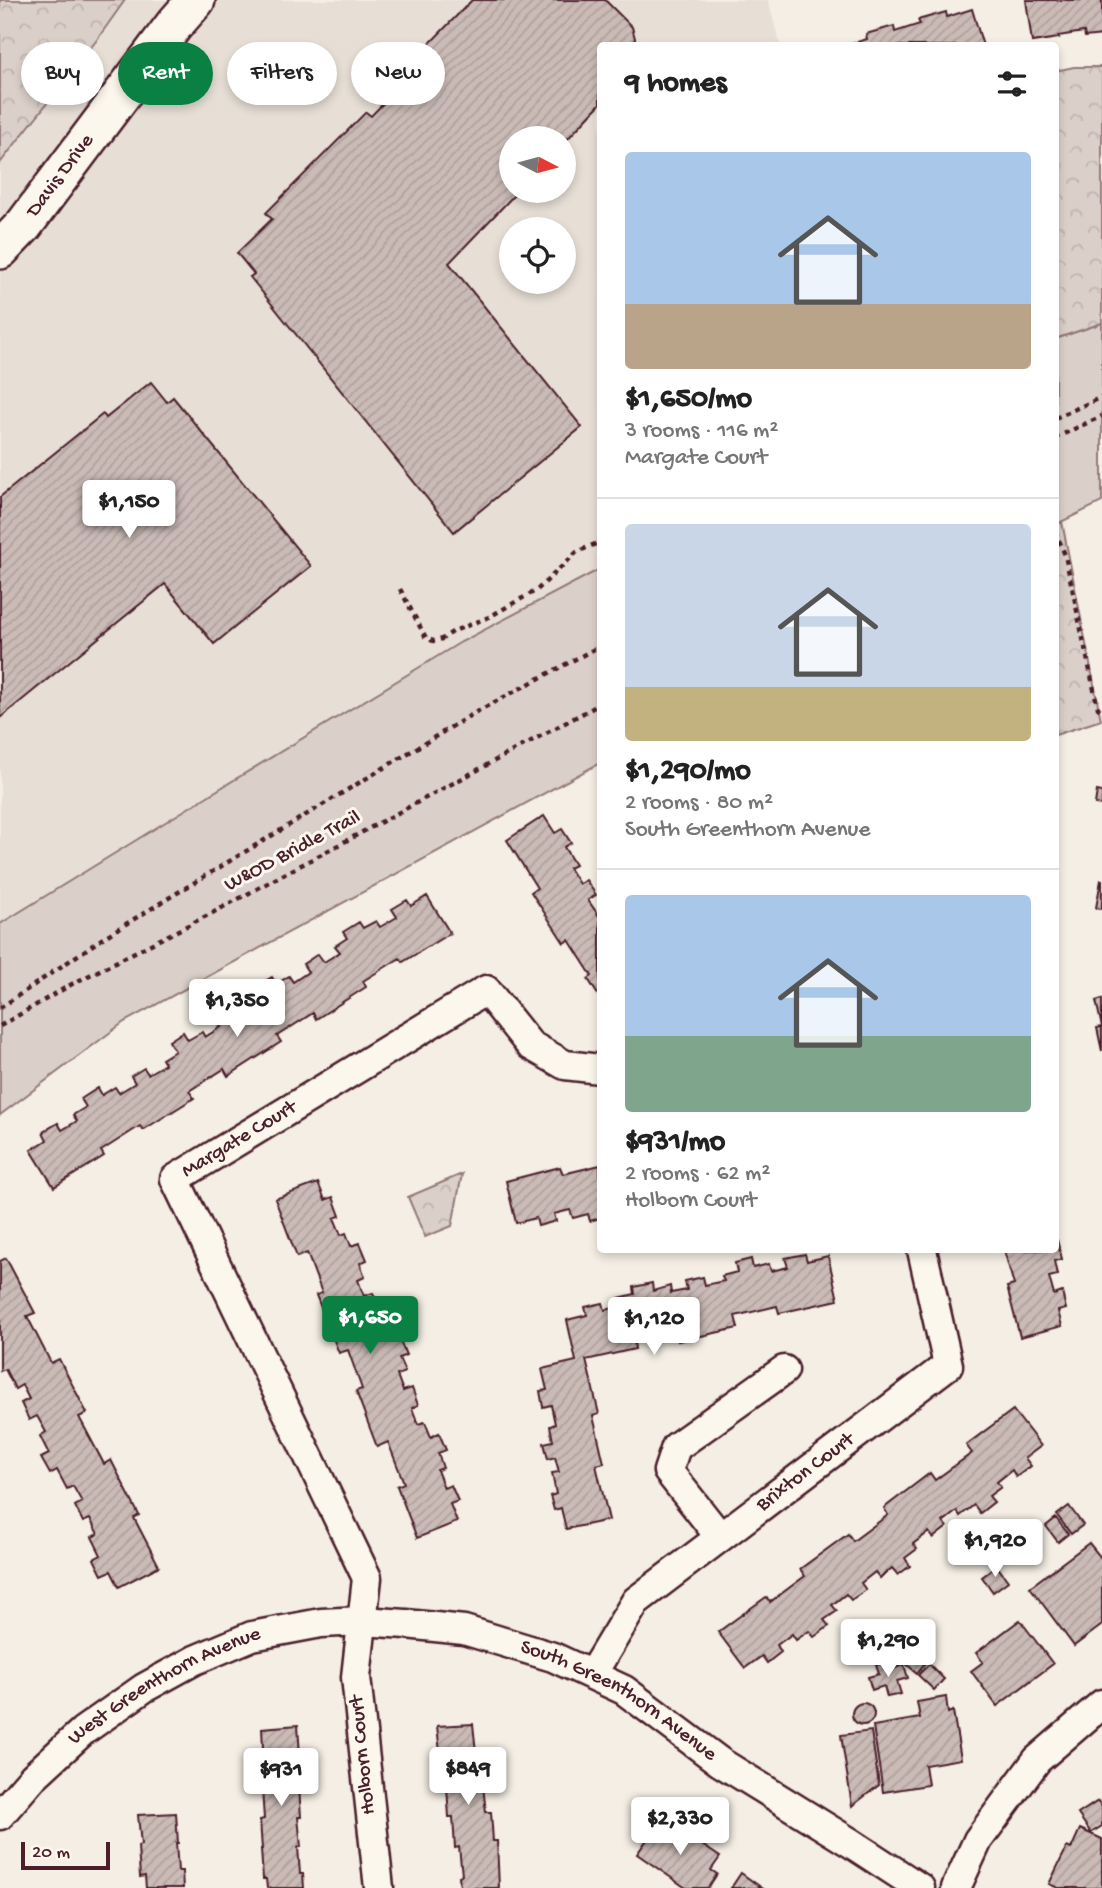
<!DOCTYPE html>
<html lang="en">
<head>
<meta charset="utf-8">
<style>
  :root { --surface:#fff; --page:#f6f6f6; --text:#222; --muted:#767676; --line:#e0e0e0; --accent:#0b8043 }
  body { margin:0; font-family:"Gochi Hand",sans-serif; background:var(--page); color:var(--text); height:100vh; display:flex; flex-direction:column; font-size:26px; white-space:nowrap }
  * { box-sizing:border-box; margin:0 }
  p { font-size:23px; color:var(--muted) }
  .icon { flex:none; width:38px; height:38px; fill:none; stroke:currentColor; stroke-width:2; stroke-linecap:round; stroke-linejoin:round }
  .map { position:relative; flex:1; overflow:hidden }
  .details { position:absolute; left:597px; top:42px; width:462px; height:1211px; display:flex; flex-direction:column; background:var(--surface); border-radius:7px; box-shadow:0 4px 10px #0003 }
  .details>* { flex:none }
  .banner { position:absolute; left:21px; top:42px; width:471px; height:63px; display:flex; gap:14px }
  .needle { width:46px; rotate:96deg }
  .tools { position:absolute; left:499px; top:126px; display:grid; gap:14px }
  .tools a { display:grid; place-items:center; width:77px; height:77px; border-radius:50%; background:var(--surface); box-shadow:0 4px 10px #0003; font-size:35px }
  .scale { position:absolute; left:21px; bottom:18px; width:89px; box-sizing:border-box; padding-left:7px; border:4px solid #4a1f2b; border-top:0; font-size:19px; line-height:24px; white-space:nowrap; color:#4a1f2b; -webkit-text-stroke:5px #fbf7ec; paint-order:stroke }
  .price { position:absolute; translate:-50% -60px; padding:0 16px; border-radius:7px; background:#fff; color:#222; font-size:23px; line-height:46px; filter:drop-shadow(0 2px 4px #0008) }
  .price::after { content:''; position:absolute; left:50%; top:42px; width:21px; height:16px; margin-left:-10px; background:inherit; clip-path:polygon(0 0,100% 0,50% 100%) }
  .price.on { background:var(--accent); color:#fff }
  ul { padding:0; list-style:none }
  li { display:grid; align-content:center; gap:14px; height:371px; padding:0 28px }
  li+li { border-top:2px solid var(--line) }
  li span { display:grid; place-items:center; height:217px; border-radius:7px; color:#555 }
  li>.icon { margin-inline-start:auto }
  span .icon { width:126px; height:126px; fill:#fffc; stroke-width:1 }
  li b { font-size:30px }
  h2 { display:flex; justify-content:space-between; align-items:center; height:84px; padding:0 28px; font-size:30px }
  .tag { padding:0 24px; border-radius:32px; background:var(--surface); box-shadow:0 4px 10px #0003; font-size:24px; line-height:63px }
  .tag.on { background:var(--accent); color:#fff }
  .map>svg:first-child { display:block }
  .built { fill:#e7dfd6; fill-rule:evenodd }
  .grass { fill:#dbd0c9; stroke:#92787a; stroke-width:2 }
  .forest { fill:url(#forest-crowns); stroke:#92787a; stroke-width:2 }
  .building { fill:url(#building-hatch); stroke:#4a1f2b; stroke-width:2 }
  .lines { fill:none; stroke-linecap:round; stroke-linejoin:round }
  .minor-casing { stroke:#4a1f2b; stroke-width:33 }
  .major-casing { stroke:#4a1f2b; stroke-width:42 }
  .path { stroke:#4a1f2b; stroke-width:4.5; stroke-dasharray:5 5; stroke-linecap:butt }
  .minor { stroke:#fbf7ec; stroke-width:28 }
  .major { stroke:#fbf7ec; stroke-width:37 }
  .labels { text-anchor:middle; dominant-baseline:central; stroke-width:6; stroke-linejoin:round; paint-order:stroke }
  .street-label { font-size:21px; fill:#4a1f2b; stroke:#fbf7ec }
</style>
</head>
<body>
<div class="map">
<svg width="1102" height="1888" viewBox="0 0 1102 1888">
  <defs>
    <pattern id="forest-crowns" width="20" height="18" patternUnits="userSpaceOnUse" patternTransform="scale(1.75)"><rect width="20" height="18" fill="#dbd0c9"/><path d="M2 6a3 3 0 1 1 6 0M12 15a3 3 0 1 1 6 0" fill="none" stroke="#bdb2ad"/></pattern>
    <pattern id="building-hatch" width="6" height="6" patternUnits="userSpaceOnUse" patternTransform="scale(1.75)"><rect width="6" height="6" fill="#cabbb6"/><path d="M-1 1l2-2M0 6l6-6M5 7l2-2" fill="none" stroke="#afa09d"/></pattern>
  </defs>
  <rect width="100%" height="100%" fill="#f4eee4"/>
  <filter id="ink" filterUnits="userSpaceOnUse"><feTurbulence type="fractalNoise" baseFrequency=".0143" numOctaves="2"/><feDisplacementMap in="SourceGraphic" scale="14" xChannelSelector="R" yChannelSelector="G"/><feConvolveMatrix kernelMatrix="1 2 1 2 8 2 1 2 1" color-interpolation-filters="sRGB"/></filter>
  <g filter="url(#ink)">
    <g class="built">
      <path d="M125 0H196L0 250V163L96 41Z"/>
      <path d="M208 0H768L780 45 600 46V569L461 642 211 794 0 924V273L44 223ZM511 138H564V191H511ZM511 229H564V282H511Z"/>
    </g>
    <g class="grass">
      <path d="M1102 323V502L1055 525V339Z"/>
      <path d="M600 569V763L124 1022 0 1115V924L211 794 461 642Z"/>
    </g>
    <g class="forest">
      <path d="M0 0H125L96 41 0 163Z"/>
      <path d="M1074 67H1102V323L1055 339V71Z"/>
      <path d="M1062 522 1101 720 1055 735V525Z"/>
      <path d="M462 1174 452 1226 425 1237 408 1197Z"/>
    </g>
    <g class="building">
      <path d="M472 0H605L632 27 637 46H600V104L564 143V138H511V191H518L449 263 582 427 454 532 250 277 254 274 237 253 272 219 266 213 366 112 371 116 404 82 398 76Z"/>
      <path d="M1026 0H1102V35L1085 37 1084 32 1058 36 1059 38 1032 42Z"/>
      <path d="M972 9 983 46H844L867 39 866 34 894 26 895 32 920 24 918 20 946 12 947 17Z"/>
      <path d="M151 382 167 402 173 397 311 566 214 644 165 584 0 718V497L103 414 106 418Z"/>
      <path d="M1097 791 1102 792V805L1095 804Z"/>
      <path d="M544 816 555 833 562 829 571 843 564 847 575 865 569 868 579 884 586 880 596 895 588 900 599 916 600 915V998L588 979 592 976 569 940 564 943 531 892 537 888 507 840Z"/>
      <path d="M1101 880H1102V909L1096 908Z"/>
      <path d="M427 896 450 933 403 962 400 958 363 981 366 987 316 1019 313 1013 277 1036 281 1042 228 1076 224 1069 189 1091 194 1098 143 1130 140 1126 101 1151 104 1156 54 1187 31 1150 47 1140 43 1132 58 1123 62 1130 77 1121 73 1115 86 1107 81 1099 98 1088 102 1095 115 1087 119 1093 135 1083 131 1076 144 1068 148 1074 165 1064 162 1059 175 1051 169 1041 183 1032 188 1040 202 1032 205 1037 221 1027 217 1020 232 1011 237 1018 252 1008 249 1002 263 993 258 985 272 977 276 984 289 976 293 982 308 972 303 964 318 954 324 962 340 952 335 946 347 938 343 932 359 922 363 928 376 921 380 927 397 917 392 909 407 900 411 906Z"/>
      <path d="M1102 999V1051L1097 1028 1102 1027 1096 1001Z"/>
      <path d="M600 1165V1218L590 1221 588 1214 573 1218 570 1210 554 1214 556 1221 538 1226 536 1218 516 1223 506 1181 560 1167 563 1174Z"/>
      <path d="M318 1183 325 1200 333 1197 340 1216 334 1218 341 1235 346 1233 351 1246 360 1243 367 1260 360 1263 365 1277 358 1280 364 1296 373 1293 380 1310 372 1313 379 1330 386 1327 392 1341 399 1338 406 1355 399 1358 405 1372 397 1375 403 1391 412 1388 418 1405 412 1408 418 1424 425 1422 431 1437 439 1433 446 1450 438 1453 443 1468 437 1470 444 1488 451 1485 458 1501 450 1504 457 1522 417 1538 397 1486 404 1483 388 1442 377 1447 356 1391 362 1389 348 1350 339 1353 316 1295 322 1293 307 1253 297 1257 275 1199Z"/>
      <path d="M1055 1240H1057L1062 1259 1054 1261 1057 1275 1049 1277 1054 1295 1062 1292 1066 1309 1058 1311 1062 1326 1020 1337 1007 1287 1014 1285 1004 1250H1055Z"/>
      <path d="M805 1254 807 1261 828 1256 838 1300 779 1313 777 1306 735 1316 738 1328 678 1341 676 1332 634 1341 635 1349 586 1360 599 1414 593 1416 604 1463 596 1465 609 1520 566 1529 561 1508 554 1510 550 1496 556 1494 552 1473 559 1472 555 1457 548 1459 544 1443 553 1441 550 1426 555 1424 551 1405 543 1407 540 1391 547 1390 542 1369 576 1361 567 1320 587 1315 585 1307 603 1303 605 1310 622 1306 619 1298 635 1294 634 1287 652 1283 653 1291 670 1286 671 1293 687 1290 685 1281 703 1277 705 1285 724 1281 722 1276 737 1272 735 1263 751 1259 753 1268 769 1264 771 1271 788 1267 785 1258Z"/>
      <path d="M6 1258 35 1313 27 1316 51 1363 59 1359 87 1413 79 1417 104 1464 111 1460 139 1515 134 1518 159 1566 119 1587 111 1571 102 1575 94 1559 101 1555 92 1537 98 1534 90 1519 83 1522 75 1506 82 1502 73 1486 67 1489 57 1470 50 1474 41 1458 49 1454 40 1436 46 1432 37 1416 29 1420 21 1403 29 1399 22 1385 15 1389 5 1369 0 1371V1261Z"/>
      <path d="M1013 1410 1041 1446 1025 1458 1031 1466 1016 1477 1012 1470 997 1482 1001 1487 989 1496 994 1502 980 1513 974 1505 960 1516 957 1511 943 1522 947 1527 933 1538 929 1532 913 1544 917 1549 905 1558 910 1566 898 1575 892 1568 880 1578 875 1572 861 1583 866 1590 851 1600 846 1594 832 1605 837 1611 824 1620 829 1626 814 1637 809 1631 796 1640 792 1634 777 1645 781 1652 767 1663 762 1656 745 1668 718 1632 766 1597 770 1602 805 1576 800 1569 848 1534 853 1541 888 1515 884 1508 930 1473 935 1480 972 1453 966 1445Z"/>
      <path d="M1069 1506 1083 1525 1071 1534 1057 1515Z"/>
      <path d="M1056 1518 1068 1534 1058 1542 1046 1526Z"/>
      <path d="M1089 1543 1102 1559V1625L1074 1646 1030 1587Z"/>
      <path d="M997 1566 1008 1581 993 1592 982 1577Z"/>
      <path d="M1020 1620 1053 1664 997 1706 971 1671 983 1662 976 1653Z"/>
      <path d="M915 1653 926 1662 917 1673 905 1663Z"/>
      <path d="M890 1661 892 1669 904 1665 908 1678 897 1681 901 1694 887 1697 884 1686 872 1690 868 1677 879 1674 876 1665Z"/>
      <path d="M929 1664 944 1679 934 1690 918 1675Z"/>
      <path d="M946 1697 948 1713 953 1711 961 1759 925 1765 928 1785 883 1792 873 1726 920 1718 917 1702Z"/>
      <circle cx="863" cy="1714" r="11"/>
      <path d="M473 1724 476 1752H479L486 1812H491L493 1841H497L499 1888H460L459 1876 462 1875 459 1847 455 1848 453 1817H449L447 1787H444L437 1726Z"/>
      <path d="M298 1725 302 1786H299L301 1817H298L301 1847H298L300 1874H303L304 1888H267L266 1879H263L261 1849H262L260 1820 264 1819 262 1789 265 1788 262 1728Z"/>
      <path d="M871 1731 879 1785 852 1806 841 1735Z"/>
      <path d="M1098 1801 1102 1807V1826L1091 1833 1078 1814Z"/>
      <path d="M176 1813 178 1843H176L178 1871H182L183 1888H146L145 1876 140 1877 138 1846 141 1845 138 1815Z"/>
      <path d="M662 1818 720 1857 711 1870 717 1874 708 1888H686L637 1854Z"/>
      <path d="M1080 1829 1102 1839V1888H1058L1049 1884 1067 1847 1071 1849Z"/>
      <path d="M741 1873 762 1888H731Z"/>
    </g>
    <g class="lines">
      <defs>
        <g id="minor">
          <path d="M720 1537 668 1471 676 1447 784 1370"/>
          <path id="s1" d="M592 1674 636 1601 948 1365 922 1250"/>
          <path id="s2" d="M0 1815 33 1777 83 1731 144 1688 195 1660 252 1636 321 1623 363 1621 406 1624 464 1630 553 1657 624 1690 720 1762 851 1843 920 1888"/>
          <path id="s3" d="M379 1888 356 1677 367 1578 175 1179 486 990 530 1045 565 1065 600 1069"/>
          <path d="M956 1888 978 1840 1037 1760 1102 1704"/>
        </g>
        <g id="major">
          <path id="s4" d="M0 250 24 225 174 25 196 0"/>
        </g>
      </defs>
      <use href="#minor" class="minor-casing"/>
      <use href="#major" class="major-casing"/>
      <g class="path">
        <path d="M1055 418 1102 397"/>
        <path d="M1055 438 1102 416"/>
        <path d="M1055 531 1065 555 1098 708 1102 711"/>
        <path d="M400 589 426 638 433 641 442 639 454 631 489 617 537 590 577 552 600 542"/>
        <path d="M0 1008 106 936 476 712 600 646"/>
        <path d="M0 1026 72 984 214 912 600 704"/>
      </g>
      <use href="#minor" class="minor"/>
      <use href="#major" class="major"/>
    </g>
  </g>
  <g class="labels">
    <g class="street-label">
      <text stroke="none"><textPath href="#s4" startOffset="96">Davis Drive</textPath></text>
      <text transform="translate(293 852) rotate(-28)">W&amp;OD Bridle Trail</text>
      <text stroke="none"><textPath href="#s3" startOffset="830">Margate Court</textPath></text>
      <text stroke="none"><textPath href="#s1" startOffset="298">Brixton Court</textPath></text>
      <text stroke="none"><textPath href="#s2" startOffset="212">West Greenthorn Avenue</textPath></text>
      <text stroke="none"><textPath href="#s2" startOffset="698">South Greenthorn Avenue</textPath></text>
      <text transform="translate(364 1755) rotate(-96)">Holborn Court</text>
    </g>
  </g>
</svg>
<div class="tools">
<a><svg class="needle" viewBox="-14 -14 28 28"><path d="M0-13l5 13h-10z" fill="#e53935"/><path d="M0 13l5-13h-10z" fill="#767676"/></svg></a>
<a><svg class="icon" aria-label="locate" viewBox="0 0 24 24"><circle cx="12" cy="12" r="6"/><path d="M12 2v4M12 18v4M2 12h4M18 12h4"/></svg></a>
</div>
<div class="scale">20 m</div>
<b class="price" style="left:129px;top:540px">$1,150</b>
<b class="price" style="left:237px;top:1039px">$1,350</b>
<b class="price on" style="left:370px;top:1356px">$1,650</b>
<b class="price" style="left:654px;top:1357px">$1,120</b>
<b class="price" style="left:995px;top:1579px">$1,920</b>
<b class="price" style="left:888px;top:1679px">$1,290</b>
<b class="price" style="left:468px;top:1807px">$849</b>
<b class="price" style="left:281px;top:1808px">$931</b>
<b class="price" style="left:680px;top:1857px">$2,330</b>
<div class="banner">
<a class="tag">Buy</a>
<a class="tag on">Rent</a>
<a class="tag">Filters</a>
<a class="tag">New</a>
</div>
<section class="details">
<h2>9 homes<svg class="icon" aria-label="filters" viewBox="0 0 24 24"><path d="M4 7h16M4 17h16"/><circle cx="9" cy="7" r="2"/><circle cx="15" cy="17" r="2"/></svg></h2>
<ul>
<li><span style="background:linear-gradient(#a9c7e8 70%,#b9a48a 0)"><svg class="icon" aria-label="home" viewBox="0 0 24 24"><path d="M3 11l9-7 9 7M6 9v11h12V9"/></svg></span><div><b>$1,650/mo</b><p>3 rooms · 116 m²</p><p>Margate Court</p></div></li>
<li><span style="background:linear-gradient(#c9d6e8 75%,#c2b280 0)"><svg class="icon" aria-label="home" viewBox="0 0 24 24"><path d="M3 11l9-7 9 7M6 9v11h12V9"/></svg></span><div><b>$1,290/mo</b><p>2 rooms · 80 m²</p><p>South Greenthorn Avenue</p></div></li>
<li><span style="background:linear-gradient(#a9c7e8 65%,#7fa58c 0)"><svg class="icon" aria-label="home" viewBox="0 0 24 24"><path d="M3 11l9-7 9 7M6 9v11h12V9"/></svg></span><div><b>$931/mo</b><p>2 rooms · 62 m²</p><p>Holborn Court</p></div></li>
</ul>
</section>
</div>
</body>
</html>
